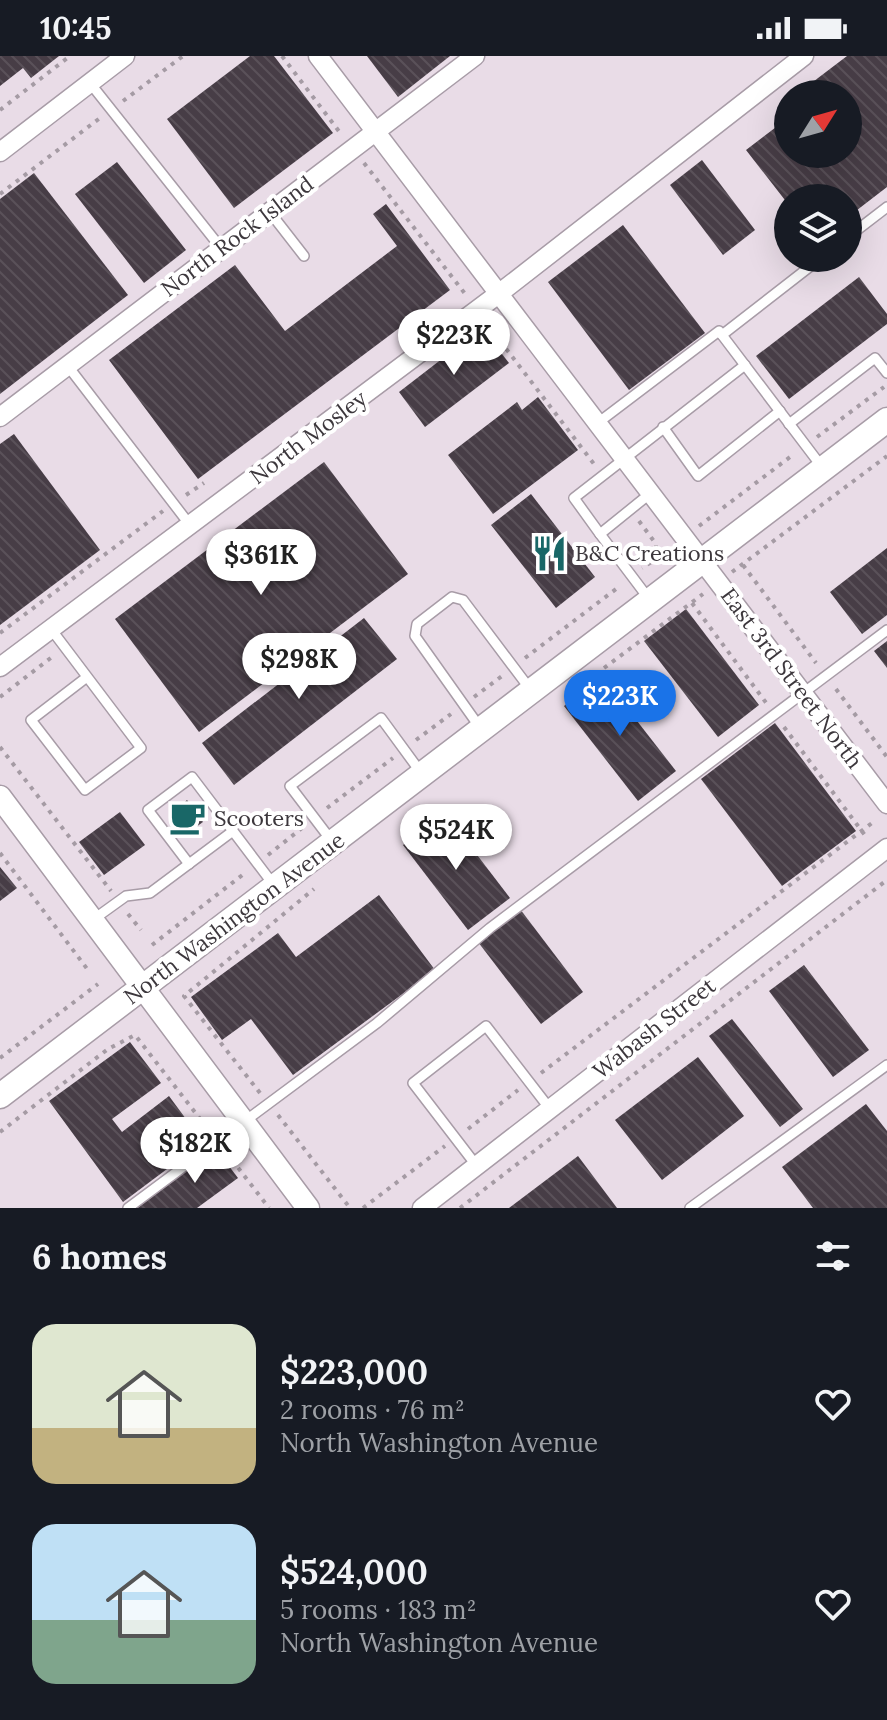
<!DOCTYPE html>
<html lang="en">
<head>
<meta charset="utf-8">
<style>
  :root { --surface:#171b24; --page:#20242c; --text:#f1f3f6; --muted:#9ea1a6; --accent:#1a73e8 }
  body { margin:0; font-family:Lora,serif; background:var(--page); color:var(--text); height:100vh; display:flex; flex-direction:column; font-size:30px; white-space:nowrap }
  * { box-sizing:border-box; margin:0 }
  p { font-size:26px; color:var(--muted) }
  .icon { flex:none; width:44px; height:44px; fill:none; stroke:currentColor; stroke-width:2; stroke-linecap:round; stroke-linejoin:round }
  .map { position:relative; height:1152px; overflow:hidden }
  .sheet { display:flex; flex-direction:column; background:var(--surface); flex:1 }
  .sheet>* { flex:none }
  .needle { width:52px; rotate:53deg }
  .buttons { position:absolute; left:774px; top:24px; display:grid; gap:16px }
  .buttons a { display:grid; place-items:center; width:88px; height:88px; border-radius:50%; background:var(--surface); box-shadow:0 8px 32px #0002; font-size:40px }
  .price { position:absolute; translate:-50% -68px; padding:0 18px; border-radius:28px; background:#fff; color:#222; font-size:26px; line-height:52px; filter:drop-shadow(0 2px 4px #0008) }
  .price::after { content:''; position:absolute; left:50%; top:48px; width:24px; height:18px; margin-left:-12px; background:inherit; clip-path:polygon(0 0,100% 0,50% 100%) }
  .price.active { background:var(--accent); color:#fff }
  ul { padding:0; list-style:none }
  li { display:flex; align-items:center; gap:24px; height:200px; padding:0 32px }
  li span { display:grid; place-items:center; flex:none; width:224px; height:160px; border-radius:24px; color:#555 }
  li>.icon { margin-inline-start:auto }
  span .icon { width:96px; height:96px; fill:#fffc; stroke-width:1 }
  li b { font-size:34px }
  h2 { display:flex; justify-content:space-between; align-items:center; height:96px; padding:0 32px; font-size:34px }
  .status { display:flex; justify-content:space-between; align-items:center; height:56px; padding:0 40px; background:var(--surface); direction:ltr }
  .status svg { height:22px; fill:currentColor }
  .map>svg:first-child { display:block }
  .building { fill:url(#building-back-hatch) }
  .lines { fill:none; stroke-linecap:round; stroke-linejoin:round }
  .service-casing { stroke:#a89ca7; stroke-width:12 }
  .minor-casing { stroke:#a89ca7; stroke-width:21 }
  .tertiary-casing { stroke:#a89ca7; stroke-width:25 }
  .secondary-casing { stroke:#a89ca7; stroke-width:27 }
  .path { stroke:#a59ba4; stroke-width:4; stroke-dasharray:4 6; stroke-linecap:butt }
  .service { stroke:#fff; stroke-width:9 }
  .minor { stroke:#fff; stroke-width:18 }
  .tertiary { stroke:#fff; stroke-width:22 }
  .secondary { stroke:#fff; stroke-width:24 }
  .labels { text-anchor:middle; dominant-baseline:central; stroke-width:8; stroke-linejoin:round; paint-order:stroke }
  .street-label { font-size:22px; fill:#3c373c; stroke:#fff }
  .poi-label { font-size:22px; fill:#3c373c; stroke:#fff; text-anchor:start }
</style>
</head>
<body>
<div class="status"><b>10:45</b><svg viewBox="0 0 49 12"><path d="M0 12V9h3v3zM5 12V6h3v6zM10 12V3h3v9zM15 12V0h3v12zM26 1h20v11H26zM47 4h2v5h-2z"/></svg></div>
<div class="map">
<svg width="887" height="1152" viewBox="0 0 887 1152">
  <defs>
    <pattern id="building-back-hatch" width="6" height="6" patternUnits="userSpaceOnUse" patternTransform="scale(2)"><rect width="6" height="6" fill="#473d46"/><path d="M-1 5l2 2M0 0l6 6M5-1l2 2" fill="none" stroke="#5a5159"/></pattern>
  </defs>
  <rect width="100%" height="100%" fill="#e9dce7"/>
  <g class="building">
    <path d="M0 0H59L31 22 23 12 0 30Z"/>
    <path d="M250 0H274L333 77 234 152 167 63Z"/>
    <path d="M367 0H450L398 41Z"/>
    <path d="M847 0H887V131L848 161V142H788V148L746 94 788 62V98H848V38H797Z"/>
    <path d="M702 104 755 174 723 199 670 129Z"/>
    <path d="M117 106 186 194 144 227 75 138Z"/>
    <path d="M34 117 128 239 0 338V143Z"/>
    <path d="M386 148 450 234 198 423 109 304 235 209 285 275 397 190 373 158Z"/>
    <path d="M623 169 705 277 629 334 548 226Z"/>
    <path d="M859 221 887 258V268L789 343 756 300Z"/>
    <path d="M482 272 509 307 425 371 399 336Z"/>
    <path d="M538 341 578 394 493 458 448 399 517 346 522 354Z"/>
    <path d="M14 378 100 494 0 569V388Z"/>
    <path d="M324 406 408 518 199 676 115 563Z"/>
    <path d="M531 438 595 521 556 552 491 469Z"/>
    <path d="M887 492V559L862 578 830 536Z"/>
    <path d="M686 553 759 649 718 681 644 585Z"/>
    <path d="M364 562 397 603 234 729 202 687Z"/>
    <path d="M887 585V612L874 595Z"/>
    <path d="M602 620 676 715 638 745 564 650Z"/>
    <path d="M775 667 856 775 782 830 701 723Z"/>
    <path d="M187 744 203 766 189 776 173 757Z"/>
    <path d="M120 756 145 789 104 819 79 786Z"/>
    <path d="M445 757 510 842 468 874 403 789Z"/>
    <path d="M0 811 17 832 0 845Z"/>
    <path d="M379 839 435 914 293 1019 251 963 222 984 191 941 278 877 296 901Z"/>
    <path d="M520 853 583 936 541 968 478 886Z"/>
    <path d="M804 909 869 994 833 1021 769 935Z"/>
    <path d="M732 963 803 1053 780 1071 709 980Z"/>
    <path d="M130 986 161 1027 112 1063 122 1076 169 1040 203 1086 123 1146 49 1045Z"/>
    <path d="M698 1001 744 1060 662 1124 615 1064Z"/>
    <path d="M866 1048 887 1075V1152H813L782 1111Z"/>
    <path d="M216 1093 238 1122 197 1152H137Z"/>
    <path d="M578 1100 617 1152H509Z"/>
  </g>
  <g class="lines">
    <defs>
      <g id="service">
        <path d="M90 27 221 192"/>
        <path d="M269 155 304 200"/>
        <path d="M848 181 887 151"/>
        <path d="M722 279 821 202"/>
        <path d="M67 309 190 469"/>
        <path d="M599 366 719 275 822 411"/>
        <path d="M789 368 875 302 887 317"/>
        <path d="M663 371 698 420 780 355"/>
        <path d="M600 478 574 442 745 309"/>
        <path d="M649 543 600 478 652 436"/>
        <path d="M51 573 141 692 85 734 31 664 87 621"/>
        <path d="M481 673 415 580 417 568 452 541 463 544 530 633"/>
        <path d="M331 784 290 730 381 662 422 718"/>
        <path d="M189 808 148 754 192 721 273 828"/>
        <path d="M94 863 126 840 150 837 233 775"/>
        <path d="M476 1109 413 1027 486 970 550 1053"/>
        <path d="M128 1152 377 967 490 872 887 574"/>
        <path d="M690 1152 887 1009"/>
      </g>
      <g id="minor">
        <path d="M318 0 887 748"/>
        <path d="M0 96 125 0"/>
        <path d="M0 361 475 0"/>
        <path d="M0 611 501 236 804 0"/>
        <path d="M422 1152 887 792"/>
      </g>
      <path id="tertiary" d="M0 741 308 1152"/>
      <path id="secondary" d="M0 1040 887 364"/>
    </defs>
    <use href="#service" class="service-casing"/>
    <use href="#minor" class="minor-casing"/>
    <use href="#tertiary" class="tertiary-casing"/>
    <use href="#secondary" class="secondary-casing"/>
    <g class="path">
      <path d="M282 0 341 78"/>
      <path d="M123 45 183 0"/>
      <path d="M0 54 70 0"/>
      <path d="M364 107 466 239"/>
      <path d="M0 138 100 62"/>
      <path d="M488 269 594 408"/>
      <path d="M817 381 884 331"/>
      <path d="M186 439 204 427"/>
      <path d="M639 465 656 488V503L642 512"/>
      <path d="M699 470 794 398"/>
      <path d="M656 503 670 492"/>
      <path d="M743 509 816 607"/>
      <path d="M732 516 887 400"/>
      <path d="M692 547 767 648"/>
      <path d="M0 577 163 455"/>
      <path d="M525 602 620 530"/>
      <path d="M588 624 703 538"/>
      <path d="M836 633 887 701"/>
      <path d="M0 641 52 601"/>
      <path d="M474 641 502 620"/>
      <path d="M784 671 867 782"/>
      <path d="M416 684 451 658"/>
      <path d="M0 691 111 835"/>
      <path d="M327 752 393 702"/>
      <path d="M0 797 88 914"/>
      <path d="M268 799 302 772"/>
      <path d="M128 858 141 874"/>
      <path d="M152 889 245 817"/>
      <path d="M0 1002 98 928"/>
      <path d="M541 1017 876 764"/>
      <path d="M260 1037 184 940 314 833"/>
      <path d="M278 1059 350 1152"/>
      <path d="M468 1073 518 1034"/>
      <path d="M0 1076 108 993 135 979 208 1073"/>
      <path d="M226 1096 269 1152"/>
      <path d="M363 1152 445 1090"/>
      <path d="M460 1152 887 824"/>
    </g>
    <use href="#service" class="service"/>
    <use href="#minor" class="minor"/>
    <use href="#tertiary" class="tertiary"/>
    <use href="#secondary" class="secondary"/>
  </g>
  <defs>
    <symbol id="restaurant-bare" viewBox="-9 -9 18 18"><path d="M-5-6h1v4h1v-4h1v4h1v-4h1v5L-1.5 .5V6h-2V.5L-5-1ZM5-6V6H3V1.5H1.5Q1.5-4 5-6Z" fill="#196767" stroke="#fff" stroke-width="2.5" paint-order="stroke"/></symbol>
    <symbol id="cafe-bare" viewBox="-9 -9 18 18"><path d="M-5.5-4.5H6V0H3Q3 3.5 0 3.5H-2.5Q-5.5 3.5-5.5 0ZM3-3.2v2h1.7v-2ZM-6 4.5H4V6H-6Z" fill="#196767" stroke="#fff" stroke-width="2.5" paint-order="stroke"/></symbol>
  </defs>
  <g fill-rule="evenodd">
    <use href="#restaurant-bare" x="524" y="472" width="51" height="51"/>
    <use href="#cafe-bare" x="162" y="736" width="51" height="51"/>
  </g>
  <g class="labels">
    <g class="street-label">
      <text transform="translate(237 180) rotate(-37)">North Rock Island</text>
      <text transform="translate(308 381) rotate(-37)">North Mosley</text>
      <text transform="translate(792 622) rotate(53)">East 3rd Street North</text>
      <text transform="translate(234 862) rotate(-37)">North Washington Avenue</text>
      <text transform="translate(654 972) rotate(-38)">Wabash Street</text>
    </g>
    <g class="poi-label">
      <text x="575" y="497">B&amp;C Creations</text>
      <text x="214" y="762">Scooters</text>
    </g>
  </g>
</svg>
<div class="buttons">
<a><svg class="needle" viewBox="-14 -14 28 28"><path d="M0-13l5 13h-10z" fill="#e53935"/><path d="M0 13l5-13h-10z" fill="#9ea1a6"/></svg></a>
<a><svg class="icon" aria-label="layers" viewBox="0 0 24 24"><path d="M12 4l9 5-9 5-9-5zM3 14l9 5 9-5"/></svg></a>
</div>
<b class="price" style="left:454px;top:321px">$223K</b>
<b class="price" style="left:261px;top:541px">$361K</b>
<b class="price" style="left:299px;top:645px">$298K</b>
<b class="price active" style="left:620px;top:682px">$223K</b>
<b class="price" style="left:456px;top:816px">$524K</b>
<b class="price" style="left:195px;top:1129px">$182K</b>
</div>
<section class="sheet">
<h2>6 homes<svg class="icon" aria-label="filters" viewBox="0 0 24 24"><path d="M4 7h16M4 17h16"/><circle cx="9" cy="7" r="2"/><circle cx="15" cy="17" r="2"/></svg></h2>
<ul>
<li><span style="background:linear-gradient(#dfe7d0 65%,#c2b280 0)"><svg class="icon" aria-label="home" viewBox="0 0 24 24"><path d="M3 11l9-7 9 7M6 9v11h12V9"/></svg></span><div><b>$223,000</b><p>2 rooms · 76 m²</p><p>North Washington Avenue</p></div><svg class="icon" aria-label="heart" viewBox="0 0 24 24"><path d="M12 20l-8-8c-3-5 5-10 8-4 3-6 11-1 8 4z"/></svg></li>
<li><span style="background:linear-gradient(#bfe0f5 60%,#7fa58c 0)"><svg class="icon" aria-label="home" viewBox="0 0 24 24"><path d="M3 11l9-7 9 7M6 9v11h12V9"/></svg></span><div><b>$524,000</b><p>5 rooms · 183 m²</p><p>North Washington Avenue</p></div><svg class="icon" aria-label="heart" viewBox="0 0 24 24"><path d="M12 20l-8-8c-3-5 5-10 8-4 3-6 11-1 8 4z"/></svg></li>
</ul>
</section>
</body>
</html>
